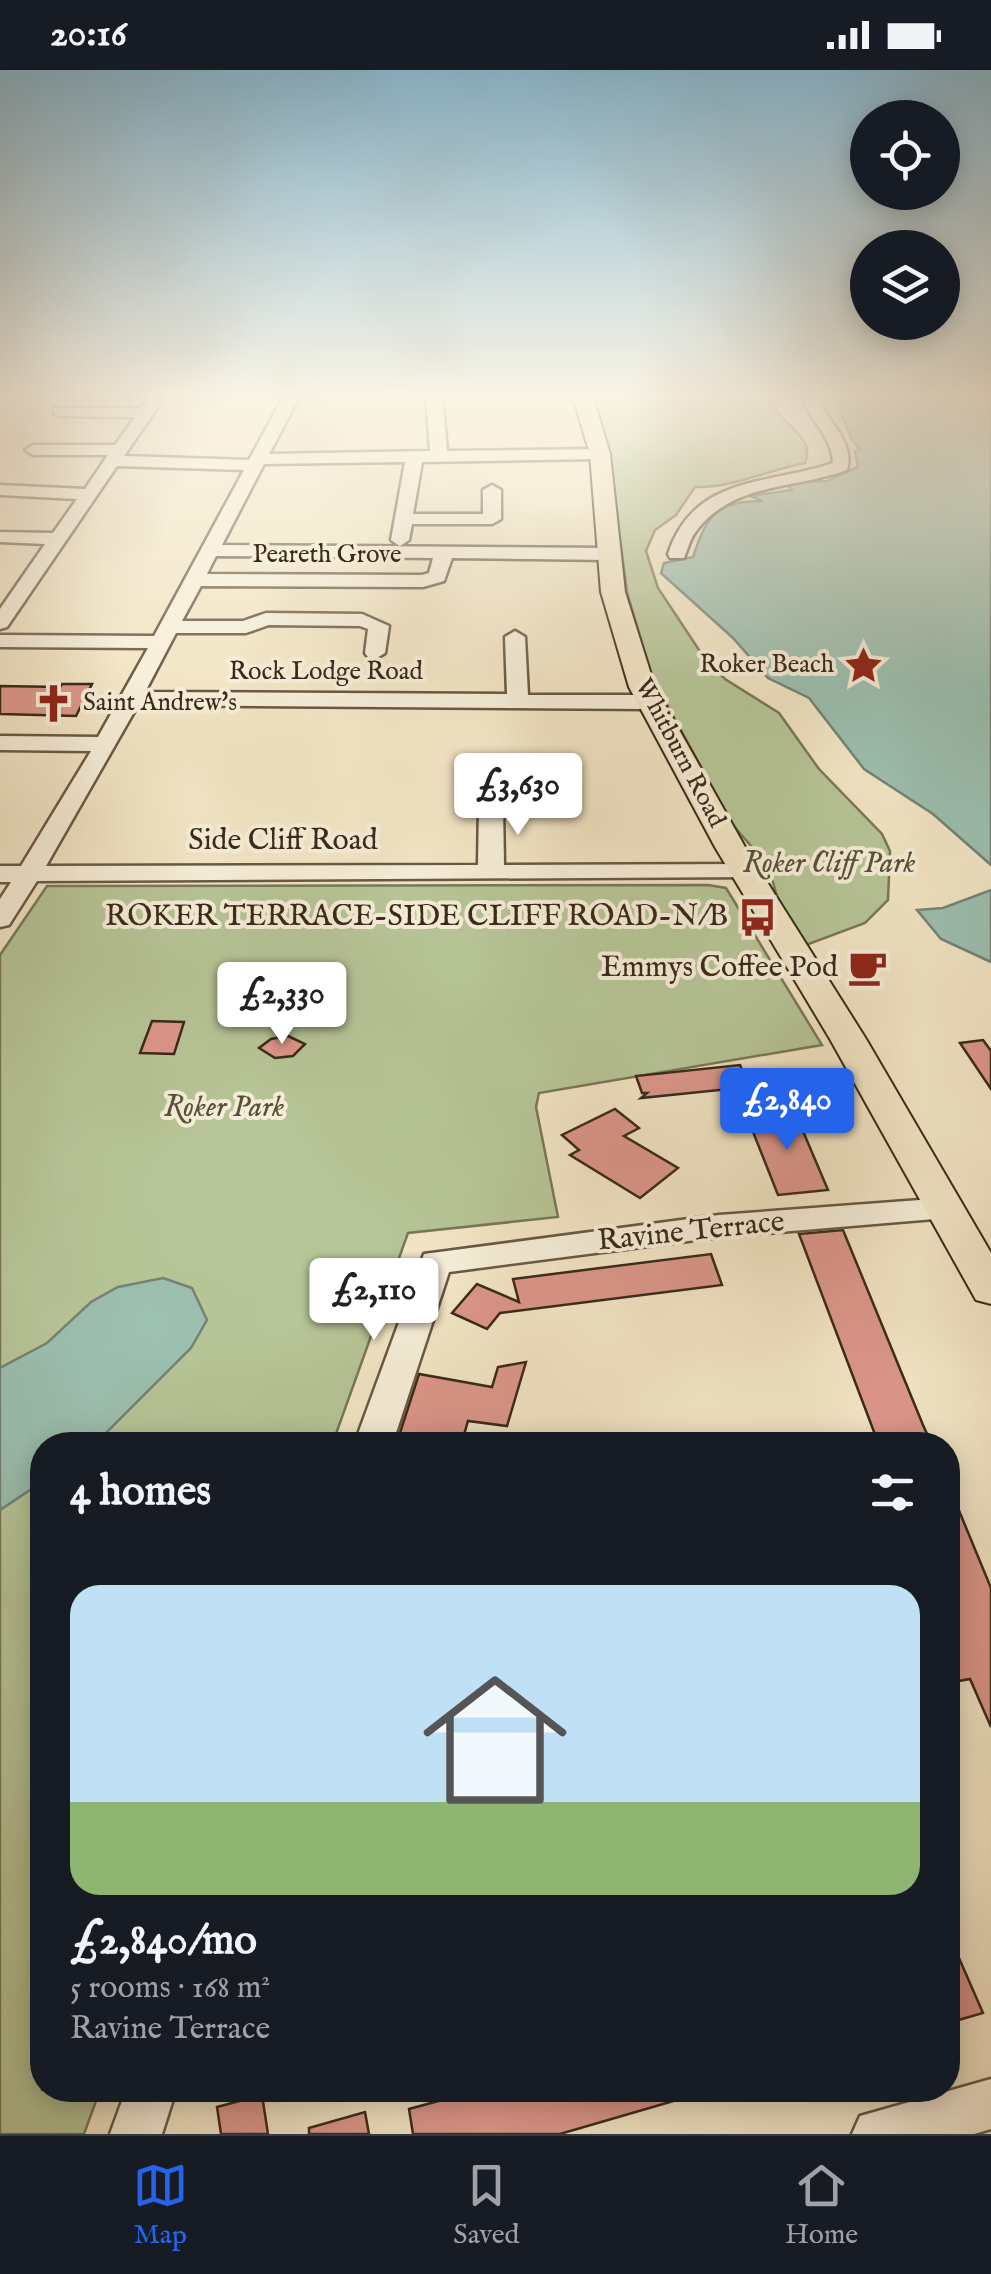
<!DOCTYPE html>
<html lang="en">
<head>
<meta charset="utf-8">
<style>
  :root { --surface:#171b24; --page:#20242c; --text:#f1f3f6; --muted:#9ea1a6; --line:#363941; --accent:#2563eb }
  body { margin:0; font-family:"IM FELL English",serif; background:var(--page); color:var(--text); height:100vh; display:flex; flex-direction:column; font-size:38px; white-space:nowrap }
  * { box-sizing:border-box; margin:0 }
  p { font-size:32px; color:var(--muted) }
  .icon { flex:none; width:55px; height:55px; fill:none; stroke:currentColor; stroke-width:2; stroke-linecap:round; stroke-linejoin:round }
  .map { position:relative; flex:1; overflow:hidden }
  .drawer { position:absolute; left:30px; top:1362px; width:930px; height:670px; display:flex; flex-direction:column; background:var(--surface); border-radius:40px; box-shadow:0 5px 25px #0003 }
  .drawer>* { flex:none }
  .buttons { position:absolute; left:850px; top:30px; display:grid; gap:20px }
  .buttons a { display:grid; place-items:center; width:110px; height:110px; border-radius:50%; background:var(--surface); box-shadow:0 5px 25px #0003; font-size:50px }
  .price { position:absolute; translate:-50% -85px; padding:0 22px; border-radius:10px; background:#fff; color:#222; font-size:32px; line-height:65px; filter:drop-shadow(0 2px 5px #0008) }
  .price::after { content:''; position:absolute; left:50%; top:60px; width:30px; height:22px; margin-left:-15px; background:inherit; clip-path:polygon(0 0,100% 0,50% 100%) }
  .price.active { background:var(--accent); color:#fff }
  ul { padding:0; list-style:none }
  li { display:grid; align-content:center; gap:20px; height:530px; padding:0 40px }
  li span { display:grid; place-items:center; height:310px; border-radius:30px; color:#555 }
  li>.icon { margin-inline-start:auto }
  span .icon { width:180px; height:180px; fill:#fffc; stroke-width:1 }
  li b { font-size:42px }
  h2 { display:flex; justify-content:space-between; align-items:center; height:120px; padding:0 40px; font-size:42px }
  .status { display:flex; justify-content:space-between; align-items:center; height:70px; padding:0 50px; background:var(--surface); direction:ltr }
  .status svg { height:28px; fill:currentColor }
  .menu { display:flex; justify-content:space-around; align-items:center; height:140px; border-top:2px solid var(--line); background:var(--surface); font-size:28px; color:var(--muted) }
  .menu a { display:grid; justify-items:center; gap:5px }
  .menu .active { color:var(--accent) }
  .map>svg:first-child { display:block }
  .green { fill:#b7c698; stroke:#787858; stroke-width:2.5 }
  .water { fill:#9cc0b1; stroke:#748474; stroke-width:2.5 }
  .building { fill:#dd978b; stroke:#392919; stroke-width:2.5 }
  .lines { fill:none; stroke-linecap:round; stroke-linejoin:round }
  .minor-casing { stroke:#685844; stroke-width:5 }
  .major-casing { stroke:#392919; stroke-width:4 }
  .minor { fill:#f7efda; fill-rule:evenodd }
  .major { fill:#f3e6c6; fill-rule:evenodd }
  .labels { text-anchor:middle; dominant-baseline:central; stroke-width:8; stroke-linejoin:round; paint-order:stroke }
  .far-street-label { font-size:25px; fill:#392919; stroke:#f7efda }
  .far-poi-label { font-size:25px; fill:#392919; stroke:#f7efda; text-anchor:end }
  .street-label { font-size:30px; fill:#392919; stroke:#f7efda }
  .park-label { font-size:30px; font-style:italic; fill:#585039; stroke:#f7efda }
  .poi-label { font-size:30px; fill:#392919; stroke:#f7efda; text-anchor:end }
</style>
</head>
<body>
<div class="status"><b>20:16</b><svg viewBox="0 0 49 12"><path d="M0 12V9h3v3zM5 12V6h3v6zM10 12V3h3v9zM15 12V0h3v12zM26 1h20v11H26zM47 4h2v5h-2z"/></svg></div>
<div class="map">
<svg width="991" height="2064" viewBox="0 0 991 2064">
  <rect width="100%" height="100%" fill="#f3e6c6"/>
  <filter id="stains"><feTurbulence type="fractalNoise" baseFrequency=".002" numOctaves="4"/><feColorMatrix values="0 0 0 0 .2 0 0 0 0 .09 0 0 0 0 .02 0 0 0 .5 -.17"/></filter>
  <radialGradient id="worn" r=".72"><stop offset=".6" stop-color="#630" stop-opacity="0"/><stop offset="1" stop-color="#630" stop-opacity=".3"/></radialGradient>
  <g class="green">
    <path d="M594 324H768C772 352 818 364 805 393 768 400 733 418 695 417L676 445 655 460 646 481 658 518 705 589 725 609 779 643 819 699 882 764 890 781 888 830 865 853 806 875 782 844 772 809 757 783 732 754 652 607 627 522 609 384Z"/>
    <path d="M708 815 726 818 822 975 539 1023 536 1037 558 1147 408 1163 332 1375H42V2020H100L84 2064H0V885L47 816Z"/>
  </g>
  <g class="water">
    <path d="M833 324H991V795L933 744 864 699 809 628 768 608 733 568 661 503 664 493 693 487C706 447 717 430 763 431L750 426 792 420 786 413 827 411 858 397 855 381 860 379 852 370Z"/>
    <path d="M991 820V892L941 869 917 840 943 838Z"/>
    <path d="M163 1208 192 1218 207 1250 191 1278 94 1375H42V1412L0 1440V1298L47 1273 91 1232 118 1217Z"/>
  </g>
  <g class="building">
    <path d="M62 614H92L76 646 0 644V616L60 617Z"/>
    <path d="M152 951 184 952 174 984 140 983Z"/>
    <path d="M288 966 305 974 293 986 275 988 259 978 271 969Z"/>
    <path d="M983 970 991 981V1019L960 973Z"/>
    <path d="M740 995 749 1017 641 1028 647 1023H642L636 1006Z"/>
    <path d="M615 1039 639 1058 624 1066 678 1098 640 1128 570 1085 579 1080 562 1065Z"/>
    <path d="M794 1040 828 1120 778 1125 746 1044Z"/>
    <path d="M843 1160 923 1355 932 1375H879L799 1164Z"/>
    <path d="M711 1184 722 1215 500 1243 487 1259 452 1243 477 1214 519 1232 513 1209Z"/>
    <path d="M526 1292 507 1356 468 1351 461 1375H396L419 1304 492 1317 498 1297Z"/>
    <path d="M948 1414 991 1518V1657L970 1609 948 1613Z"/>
    <path d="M948 1863 983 1943 948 1953Z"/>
    <path d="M479 2020H694V2025L560 2064H413L409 2039Z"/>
    <path d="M262 2025 268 2064H221L217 2037Z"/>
    <path d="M365 2042 369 2064H309V2058Z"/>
  </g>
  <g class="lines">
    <defs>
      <g id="minor">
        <path d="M285 324H301L269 384 430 381 426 324H442L447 381 600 379 608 384 600 389 422 392 413 444H483V420L492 415 501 420V449L492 454H412L409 470 400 476 391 470 405 392 264 394 222 475 610 478 619 484 610 490 452 488 444 511 423 517 201 516 182 551H243L266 543 362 544 389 556 385 583 375 589 368 587 365 583 368 559 360 556 269 555 246 563H176L145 622 507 624 505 567 515 561 525 567 528 625H649L660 632 649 639 138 635 46 796 478 795 479 734 491 727 503 734 504 795 747 794 760 802 756 807 37 811 9 855 0 857V829L11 812H0V796H21L91 681 0 680V666L98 667 148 578 0 577V565L154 566 244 400 117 396 7 557 0 559V539L45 474 0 472V462L53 463 77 429 0 425V415L85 419 108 385H33L25 380 33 375H115L135 347 60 346 54 344V338H141L149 328H159L162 331 124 386 249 390ZM216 486 433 488 429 503 422 505 207 504Z"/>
        <path d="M801 324H817C824 350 856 371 847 400 796 419 734 412 697 460 690 468 688 479 684 488H670L668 484C694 404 770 415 833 393 833 366 808 350 801 324Z"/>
        <path d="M947 1128 958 1131 963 1139 958 1147 719 1167 449 1202 392 1375H354L424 1184 719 1145Z"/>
        <path d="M991 2009V2059L974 2064H852L860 2046Z"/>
        <path d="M126 2020H176L162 2064H110Z"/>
      </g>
      <path id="major" d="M572 324H592L610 384 625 522 655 617 745 777 866 969 991 1183V1234L976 1230 830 969 715 777 629 617 601 522 590 384Z"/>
    </defs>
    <use href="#minor" class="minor-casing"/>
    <use href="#major" class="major-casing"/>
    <use href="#minor" class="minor"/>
    <use href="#major" class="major"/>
  </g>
  <linearGradient id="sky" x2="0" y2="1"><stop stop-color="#89b9d2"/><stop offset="0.53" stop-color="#faf4e5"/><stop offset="1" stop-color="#faf4e5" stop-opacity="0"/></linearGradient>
  <rect width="991" height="613" fill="url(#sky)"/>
  <defs>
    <symbol id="sight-bare" viewBox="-9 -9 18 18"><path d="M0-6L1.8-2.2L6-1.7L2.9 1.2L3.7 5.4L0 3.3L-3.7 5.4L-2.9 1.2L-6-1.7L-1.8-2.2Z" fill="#8f2418" stroke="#f7efda" stroke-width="2.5" paint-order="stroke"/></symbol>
    <symbol id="church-bare" viewBox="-9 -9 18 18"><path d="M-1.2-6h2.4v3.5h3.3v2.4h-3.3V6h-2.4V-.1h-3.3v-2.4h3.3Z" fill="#8f2418" stroke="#f7efda" stroke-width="2.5" paint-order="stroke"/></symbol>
    <symbol id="bus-bare" viewBox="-9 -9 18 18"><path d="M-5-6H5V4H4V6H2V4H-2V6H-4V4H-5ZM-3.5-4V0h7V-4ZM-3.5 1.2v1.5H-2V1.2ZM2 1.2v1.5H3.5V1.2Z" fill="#8f2418" stroke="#f7efda" stroke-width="2.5" paint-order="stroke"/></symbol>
    <symbol id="cafe-bare" viewBox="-9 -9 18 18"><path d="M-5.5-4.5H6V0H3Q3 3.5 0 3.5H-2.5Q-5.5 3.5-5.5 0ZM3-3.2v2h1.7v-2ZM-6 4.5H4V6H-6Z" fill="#8f2418" stroke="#f7efda" stroke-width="2.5" paint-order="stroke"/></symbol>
  </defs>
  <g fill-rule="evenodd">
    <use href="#sight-bare" x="836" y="568" width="55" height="55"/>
    <use href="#church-bare" x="26" y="606" width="55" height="55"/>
    <use href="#bus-bare" x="730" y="820" width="55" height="55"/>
    <use href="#cafe-bare" x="840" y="870" width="55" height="55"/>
  </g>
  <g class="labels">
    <g class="far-street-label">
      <text x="327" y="485">Peareth Grove</text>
      <text x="326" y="602">Rock Lodge Road</text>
      <text transform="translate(680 683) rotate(62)">Whitburn Road</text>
    </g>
    <g class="far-poi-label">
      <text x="834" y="595">Roker Beach</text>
      <text x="83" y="633" text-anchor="start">Saint Andrew's</text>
    </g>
    <g class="street-label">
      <text x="283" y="771">Side Cliff Road</text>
      <text transform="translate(691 1162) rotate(-6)">Ravine Terrace</text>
    </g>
    <g class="park-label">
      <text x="829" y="794">Roker Cliff Park</text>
      <text x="224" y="1038">Roker Park</text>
    </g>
    <g class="poi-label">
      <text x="728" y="847">ROKER TERRACE-SIDE CLIFF ROAD-N/B</text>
      <text x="838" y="898">Emmys Coffee Pod</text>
    </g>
  </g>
  <rect width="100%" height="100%" filter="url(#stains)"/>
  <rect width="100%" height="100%" fill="url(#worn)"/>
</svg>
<div class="buttons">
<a><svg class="icon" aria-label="locate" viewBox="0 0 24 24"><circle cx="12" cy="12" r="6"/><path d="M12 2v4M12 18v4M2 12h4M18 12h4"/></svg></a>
<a><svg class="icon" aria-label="layers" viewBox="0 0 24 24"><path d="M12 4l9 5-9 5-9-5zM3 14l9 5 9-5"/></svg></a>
</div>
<b class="price" style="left:518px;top:768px">£3,630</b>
<b class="price" style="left:282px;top:977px">£2,330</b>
<b class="price active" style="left:787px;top:1083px">£2,840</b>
<b class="price" style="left:374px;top:1273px">£2,110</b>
<section class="drawer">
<h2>4 homes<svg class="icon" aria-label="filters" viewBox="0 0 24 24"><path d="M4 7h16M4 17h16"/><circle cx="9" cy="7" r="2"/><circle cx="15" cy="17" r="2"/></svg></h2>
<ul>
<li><span style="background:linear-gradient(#bfe0f5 70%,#8fb573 0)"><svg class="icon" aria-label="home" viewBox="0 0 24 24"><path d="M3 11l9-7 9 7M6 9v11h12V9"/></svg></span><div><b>£2,840/mo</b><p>5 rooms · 168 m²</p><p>Ravine Terrace</p></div></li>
</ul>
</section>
</div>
<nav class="menu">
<a class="active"><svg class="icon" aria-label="map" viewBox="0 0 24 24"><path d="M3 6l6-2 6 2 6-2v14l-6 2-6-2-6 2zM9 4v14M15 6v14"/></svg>Map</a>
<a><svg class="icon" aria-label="saved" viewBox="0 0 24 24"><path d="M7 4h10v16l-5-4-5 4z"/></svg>Saved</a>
<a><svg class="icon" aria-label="home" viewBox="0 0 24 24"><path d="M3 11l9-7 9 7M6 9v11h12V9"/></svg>Home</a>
</nav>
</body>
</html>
